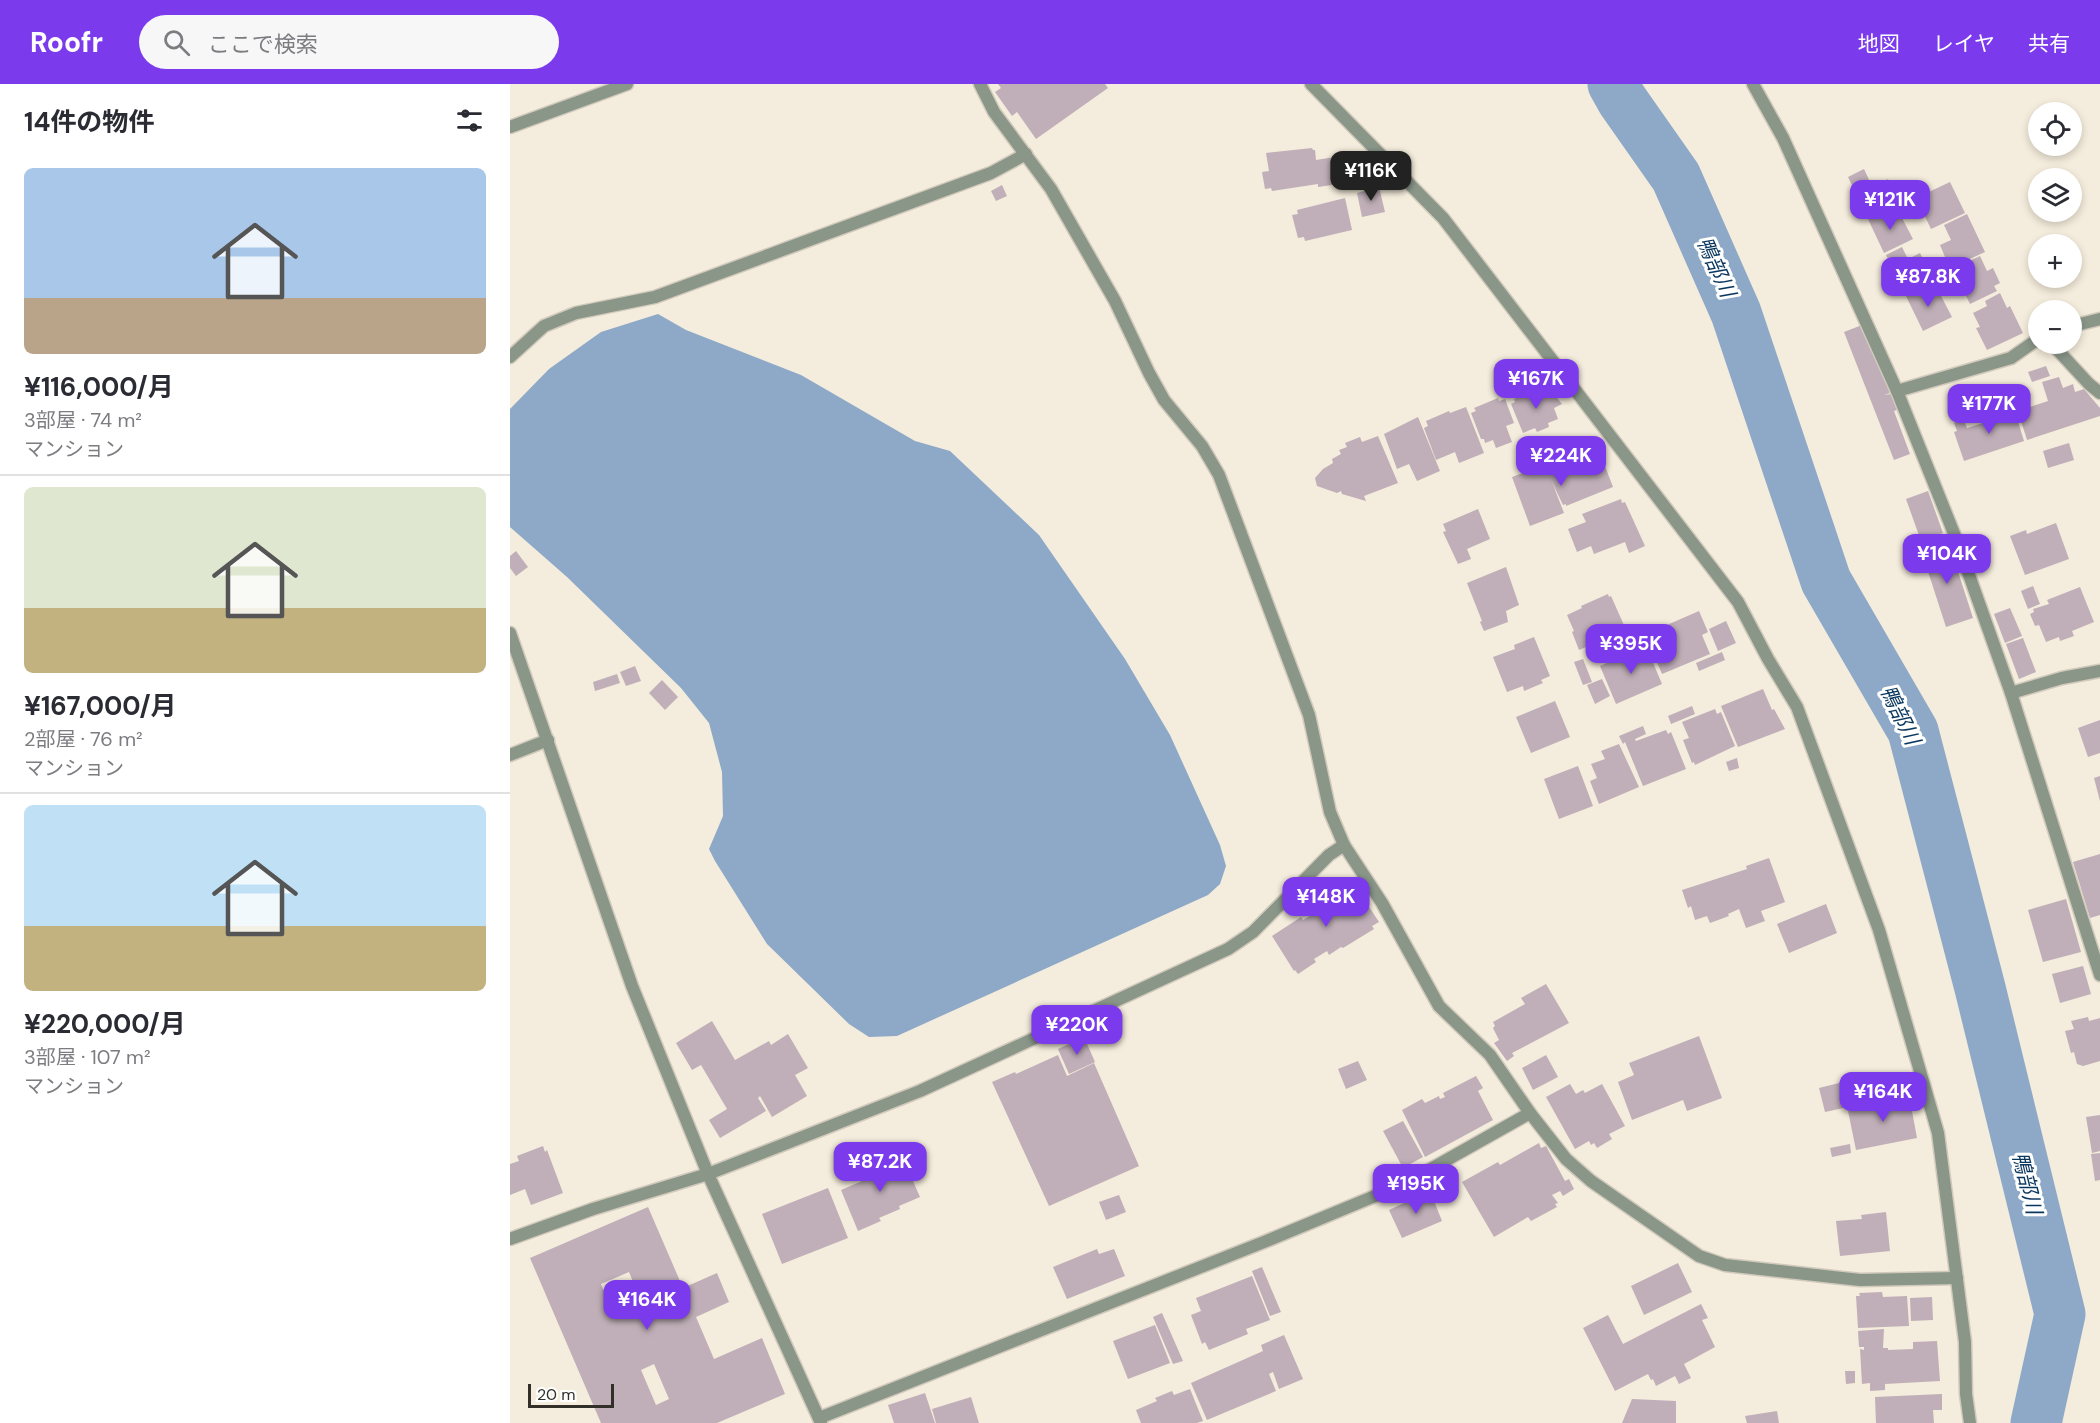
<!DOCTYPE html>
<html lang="ja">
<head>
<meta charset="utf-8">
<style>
  :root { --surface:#fff; --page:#f7f7f7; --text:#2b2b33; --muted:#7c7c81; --line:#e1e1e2; --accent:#7c3aed }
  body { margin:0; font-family:"DM Sans","Noto Sans JP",sans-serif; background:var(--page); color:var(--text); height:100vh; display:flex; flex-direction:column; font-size:22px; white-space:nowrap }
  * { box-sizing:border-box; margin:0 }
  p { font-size:20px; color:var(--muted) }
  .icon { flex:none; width:33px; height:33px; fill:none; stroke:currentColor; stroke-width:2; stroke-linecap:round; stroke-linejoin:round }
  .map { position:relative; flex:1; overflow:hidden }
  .panel { display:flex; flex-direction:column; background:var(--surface); width:510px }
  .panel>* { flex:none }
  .buttons { position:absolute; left:1518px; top:18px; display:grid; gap:12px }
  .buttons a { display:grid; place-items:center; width:54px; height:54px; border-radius:50%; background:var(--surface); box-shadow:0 3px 9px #0003; font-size:30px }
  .scale { position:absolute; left:18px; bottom:15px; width:86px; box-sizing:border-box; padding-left:6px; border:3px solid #322f29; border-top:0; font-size:16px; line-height:21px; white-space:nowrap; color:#322f29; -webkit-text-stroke:4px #fff; paint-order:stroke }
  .price { position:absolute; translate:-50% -51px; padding:0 14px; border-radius:12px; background:var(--accent); color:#fff; font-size:20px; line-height:39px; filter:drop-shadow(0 2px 3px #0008) }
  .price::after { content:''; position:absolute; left:50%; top:36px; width:18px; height:14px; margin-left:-9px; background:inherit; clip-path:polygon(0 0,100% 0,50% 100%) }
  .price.current { background:#222; color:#fff }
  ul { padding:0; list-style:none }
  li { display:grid; align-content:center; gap:12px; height:318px; padding:0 24px }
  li+li { border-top:2px solid var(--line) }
  li span { display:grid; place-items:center; height:186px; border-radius:9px; color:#555 }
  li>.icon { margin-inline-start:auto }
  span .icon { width:108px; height:108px; fill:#fffc; stroke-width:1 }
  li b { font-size:26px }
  h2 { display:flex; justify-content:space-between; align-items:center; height:72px; padding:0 24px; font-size:26px }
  header { display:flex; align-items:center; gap:36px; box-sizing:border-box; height:84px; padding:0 30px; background:var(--accent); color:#fff }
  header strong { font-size:28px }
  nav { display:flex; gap:33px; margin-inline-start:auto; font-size:21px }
  .search { width:420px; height:54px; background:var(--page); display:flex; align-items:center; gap:15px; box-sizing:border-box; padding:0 21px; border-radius:33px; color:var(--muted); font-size:22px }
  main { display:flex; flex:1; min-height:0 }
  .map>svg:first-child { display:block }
  .water { fill:#8da9c7 }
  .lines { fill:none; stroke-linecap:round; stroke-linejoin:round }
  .river { stroke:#8da9c7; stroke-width:51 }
  .building { fill:#c0afb8; fill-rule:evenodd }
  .street-casing { stroke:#d1cabc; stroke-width:15 }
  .street { stroke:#899688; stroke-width:12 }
  .labels { text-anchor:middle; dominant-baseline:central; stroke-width:6; stroke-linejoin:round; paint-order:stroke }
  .water-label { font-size:21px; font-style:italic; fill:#0a375e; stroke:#fff }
</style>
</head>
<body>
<header>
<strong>Roofr</strong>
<div class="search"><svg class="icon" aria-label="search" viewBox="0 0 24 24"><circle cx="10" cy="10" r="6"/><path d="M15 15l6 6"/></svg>ここで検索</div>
<nav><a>地図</a><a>レイヤ</a><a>共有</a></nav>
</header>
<main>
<section class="panel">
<h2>14件の物件<svg class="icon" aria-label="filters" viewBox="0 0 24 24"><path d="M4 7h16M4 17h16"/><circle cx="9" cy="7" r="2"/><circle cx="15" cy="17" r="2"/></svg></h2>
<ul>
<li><span style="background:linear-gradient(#a9c7e8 70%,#b9a48a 0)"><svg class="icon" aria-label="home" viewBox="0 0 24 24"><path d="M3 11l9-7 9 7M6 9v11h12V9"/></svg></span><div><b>¥116,000/月</b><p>3部屋 · 74 m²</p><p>マンション</p></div></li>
<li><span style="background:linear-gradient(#dfe7d0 65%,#c2b280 0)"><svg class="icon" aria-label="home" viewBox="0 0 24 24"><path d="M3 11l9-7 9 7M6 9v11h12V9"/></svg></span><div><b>¥167,000/月</b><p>2部屋 · 76 m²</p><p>マンション</p></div></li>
<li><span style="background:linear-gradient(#bfe0f5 65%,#c2b280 0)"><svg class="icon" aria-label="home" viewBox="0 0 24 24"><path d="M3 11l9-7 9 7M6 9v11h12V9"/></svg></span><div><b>¥220,000/月</b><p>3部屋 · 107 m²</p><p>マンション</p></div></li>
</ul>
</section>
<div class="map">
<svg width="1590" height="1339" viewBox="0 0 1590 1339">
  <rect width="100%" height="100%" fill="#f4ecdc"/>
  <path class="water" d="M148 230 176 246 291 291 405 357 440 367 529 451 615 575 660 651 710 761 716 782 710 800 698 811 387 952 359 953 339 940 257 860 205 777 199 765 213 732 212 688 199 639 171 604 57 493 0 443V325L39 285 91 248Z"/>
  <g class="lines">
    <path class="river" d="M1103 0 1112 16 1166 93 1226 229 1316 497 1403 647 1470 904 1550 1230 1526 1339"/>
  </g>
  <g class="building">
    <path d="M488 0H595L598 4 526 55 507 28 502 32 485 8 491 4Z"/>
    <path d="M802 64 803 66H805L806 76 831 72 836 99 808 103V100L762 107 761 104 755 105 752 88 759 87 756 69Z"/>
    <path d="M1354 85 1362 102 1378 95 1387 115 1356 130 1338 93Z"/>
    <path d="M1440 98 1455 129 1421 145 1406 114Z"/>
    <path d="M492 101 497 112 486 117 481 107Z"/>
    <path d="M869 103 875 128 852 133 847 109Z"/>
    <path d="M835 114 842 146 795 157 794 153 788 154 782 131 788 130 787 126Z"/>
    <path d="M1375 127 1380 137 1391 132 1403 155 1374 169 1358 135Z"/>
    <path d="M1457 130 1475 168 1438 185 1433 174 1435 173 1430 161 1441 156 1434 141Z"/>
    <path d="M1392 163 1398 175 1410 169 1422 193 1393 207 1376 171Z"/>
    <path d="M1470 172 1477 187 1483 184 1490 199 1484 202 1487 207 1460 220 1449 198 1464 191 1457 178Z"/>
    <path d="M1413 202 1419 215 1430 210 1442 233 1413 247 1395 210Z"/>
    <path d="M1490 209 1497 224 1500 222 1513 249 1477 266 1466 244 1470 243 1463 229 1477 222 1475 217Z"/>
    <path d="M1352 241 1358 251 1380 309 1374 311 1381 310 1387 326 1384 327 1400 370 1384 376 1334 248Z"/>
    <path d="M1536 282 1540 292 1522 298 1518 288Z"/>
    <path d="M1549 293 1553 304 1563 300 1565 308 1574 305 1590 324V332L1517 356 1508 327 1511 326 1508 318 1518 315 1520 323 1538 317 1532 298Z"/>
    <path d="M1034 304 1035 307 1039 304 1052 320 1044 324 1048 335 1038 339 1039 343 1027 348 1025 344 1013 349 1001 320 1005 318 1004 315Z"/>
    <path d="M988 314 989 317 995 315 1004 339 996 342 1002 358 986 364 983 356 975 359 974 355H971L961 329 966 327 964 324Z"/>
    <path d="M1499 321 1501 329 1505 328 1514 357 1454 377 1444 348 1447 347 1444 339 1454 336 1457 344 1492 333 1489 324Z"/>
    <path d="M956 323 974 369 949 379 945 368 926 376 914 344 918 342 916 337 939 327 940 329Z"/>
    <path d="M908 333 930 387 907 397 899 380 887 385 874 350Z"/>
    <path d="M868 352 888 399 854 412 856 417 832 410 831 407 827 409 807 402 805 394 813 385 823 379 822 375 831 370 829 366 837 363 835 359 850 353 852 358Z"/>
    <path d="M1559 359 1564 376 1538 384 1533 367Z"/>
    <path d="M1085 368 1086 371 1090 369 1103 403 1056 422V420L1053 421 1042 398 1054 429 1020 442 1002 393 1036 380 1040 391 1044 390 1042 385Z"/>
    <path d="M1418 407 1433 449 1411 457 1396 415Z"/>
    <path d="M1111 415 1112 419 1115 418 1135 462 1119 469 1115 458 1084 470 1081 462 1067 468 1058 445 1076 438 1072 430Z"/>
    <path d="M968 425 980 455 957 465 961 475 948 480 933 448 936 447 933 440Z"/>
    <path d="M1546 439 1559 475 1515 491 1500 452 1516 446 1517 450Z"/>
    <path d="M1430 458 1433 465 1440 463 1463 534 1436 543 1413 472 1417 470 1414 463Z"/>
    <path d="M6 467 18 483 6 492 0 484V472Z"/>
    <path d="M996 483 1009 521 996 527 998 538 974 547 970 538 972 537 957 499Z"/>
    <path d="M1523 502 1530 520 1518 525 1511 507Z"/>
    <path d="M1570 503 1584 538 1562 547 1564 552 1550 557 1549 553 1536 558 1529 541 1525 542 1520 530 1524 528 1523 525 1539 520 1537 516Z"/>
    <path d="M1098 510 1099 513 1101 512 1117 548 1085 563 1083 560 1069 566 1062 548 1064 547 1057 531 1072 524 1071 522Z"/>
    <path d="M1500 524 1512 552 1495 559 1484 530Z"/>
    <path d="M1189 527 1198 548 1192 551 1200 570 1152 590 1138 557 1140 556 1138 552 1151 547 1150 544Z"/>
    <path d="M1216 537 1226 559 1208 567 1199 545Z"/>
    <path d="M1024 553 1040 592 1031 596 1033 599 1014 607 1013 602 997 608 983 573 1005 565 1004 561Z"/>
    <path d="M1513 554 1526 588 1509 595 1496 560Z"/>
    <path d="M1136 562 1152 600 1106 620 1090 582Z"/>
    <path d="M1212 568 1215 576 1189 587 1186 579Z"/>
    <path d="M1073 575 1082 598 1073 601 1064 578Z"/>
    <path d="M125 582 131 597 116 602 110 588Z"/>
    <path d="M107 590 110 599 85 607 83 598Z"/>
    <path d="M1092 595 1100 612 1085 620 1077 601Z"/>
    <path d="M152 596 168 613 155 626 139 609Z"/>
    <path d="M1253 605 1262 626 1264 625 1275 645 1228 663 1211 622Z"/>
    <path d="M1045 617 1060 653 1021 669 1006 633Z"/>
    <path d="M1182 622 1185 630 1161 640 1158 632Z"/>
    <path d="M1205 625 1207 630 1211 628 1225 662 1185 681 1184 678 1182 679 1173 656 1179 654 1172 638Z"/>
    <path d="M1590 636V669L1578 673 1568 644Z"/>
    <path d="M1133 642 1136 650 1125 655 1126 657 1156 646 1158 650 1161 648 1176 685 1133 702 1115 658 1113 660 1109 652Z"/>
    <path d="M1109 660 1129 703 1089 720 1080 697 1087 694 1081 680 1095 675 1091 667Z"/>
    <path d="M1227 674 1229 684 1219 687 1216 678Z"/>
    <path d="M1068 682 1083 722 1049 735 1034 695Z"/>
    <path d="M1590 692V717L1584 694Z"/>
    <path d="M1590 770V831L1580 834 1563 778Z"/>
    <path d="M1259 774 1275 818 1251 827 1255 837 1236 844 1229 825 1218 830 1219 832 1200 839 1197 832 1185 836 1181 822 1178 824 1172 806 1237 785 1236 782Z"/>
    <path d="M842 802 844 805 846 803 869 838 862 842 864 845 833 864 831 863 819 871 817 867 804 875 806 878 788 890 785 886 784 887 762 852 791 833 793 836 803 830 795 817 813 806 820 816Z"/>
    <path d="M1556 815 1571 868 1533 878 1518 826Z"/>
    <path d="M1316 820 1327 849 1279 869 1267 840Z"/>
    <path d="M1573 882 1581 910 1550 919 1542 890Z"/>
    <path d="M1036 900 1059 939 1002 969 1004 972 997 977 984 959 989 956 983 944 985 942 983 938 1015 920 1011 914Z"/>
    <path d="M1578 933 1579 937 1590 934V977L1573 982 1567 980 1564 968 1561 969 1555 947 1564 945 1561 937Z"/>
    <path d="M202 937 225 976 259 957 261 961 278 950 298 984 285 991 297 1012 262 1033 250 1012 248 1014 256 1027 210 1054 199 1036 217 1025 191 981 182 986 166 959Z"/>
    <path d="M1189 952 1212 1014 1177 1027 1173 1016 1122 1036 1108 998 1124 991 1119 979Z"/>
    <path d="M574 953 585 978 559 990 548 965Z"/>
    <path d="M548 971 557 992 584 979 629 1082 539 1122 482 998 505 988 506 990Z"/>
    <path d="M1036 971 1048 993 1023 1006 1012 984Z"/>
    <path d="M848 977 857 996 836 1005 828 985Z"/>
    <path d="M966 992 973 1004 968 1007 983 1036 915 1073 892 1026 912 1015 915 1019 929 1012 930 1015 935 1013 933 1009Z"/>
    <path d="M1333 998 1338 1023 1315 1028 1309 1004Z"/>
    <path d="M1060 1000 1066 1010 1073 1006 1075 1009 1092 1000 1115 1042 1099 1050 1102 1055 1087 1064 1084 1059 1081 1061 1079 1057 1065 1065 1036 1013Z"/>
    <path d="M1399 1011 1407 1054 1346 1066 1338 1027 1362 1022 1361 1018Z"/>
    <path d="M1590 1031V1067L1582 1069 1576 1033Z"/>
    <path d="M893 1037 913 1073 893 1084 873 1047Z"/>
    <path d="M1029 1059 1031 1064 1036 1062 1055 1097 1059 1095 1064 1105 1053 1112 1050 1107 1042 1111 1048 1119 1045 1120 1047 1123 1021 1137 1018 1133 984 1153 952 1098 988 1078 990 1081Z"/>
    <path d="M1340 1060 1341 1069 1322 1073 1320 1064Z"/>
    <path d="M33 1062 35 1068 37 1066 53 1109 21 1121 15 1105 0 1111V1080L9 1077 7 1072Z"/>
    <path d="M1590 1069V1096L1585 1097 1581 1070Z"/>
    <path d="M392 1072 410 1113 389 1122 390 1125 369 1134 371 1137 348 1147 331 1106 359 1094 356 1086Z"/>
    <path d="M318 1104 338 1154 272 1180 252 1130Z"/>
    <path d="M920 1107 932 1137 892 1154 879 1126Z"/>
    <path d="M609 1111 616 1128 596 1136 589 1118Z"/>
    <path d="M138 1123 173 1204 207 1189 219 1218 186 1233 204 1275 252 1254 275 1310 207 1339H91L20 1174ZM119 1188 133 1222 105 1234 91 1200ZM144 1280 159 1315 146 1321 131 1286Z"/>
    <path d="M1376 1128 1380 1167 1330 1172 1326 1137 1352 1135 1351 1131Z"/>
    <path d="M587 1165 589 1170 604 1165 615 1192 557 1215 543 1183Z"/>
    <path d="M1168 1179 1182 1208 1134 1231 1121 1202Z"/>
    <path d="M752 1183 771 1228 760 1232 742 1187Z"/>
    <path d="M742 1192 760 1236 736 1245 738 1250 699 1266 695 1258 692 1260 681 1231 691 1227 686 1214Z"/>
    <path d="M1372 1208 1373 1213 1397 1212 1399 1242 1348 1244 1346 1212H1350L1349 1209Z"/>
    <path d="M1422 1213 1423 1236 1401 1237 1400 1214Z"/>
    <path d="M1191 1220 1198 1234 1192 1236 1205 1263 1174 1280 1181 1294 1169 1300 1165 1292 1146 1302 1143 1295 1141 1296 1138 1290 1105 1307 1073 1244 1098 1231 1113 1260Z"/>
    <path d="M652 1229 673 1277 663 1280 643 1233Z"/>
    <path d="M645 1241 660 1279 618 1295 603 1257Z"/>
    <path d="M1374 1245 1373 1264H1378V1266L1403 1265V1258L1427 1257 1430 1297 1375 1300V1306L1360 1307V1299L1352 1300 1350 1265 1354 1266V1263H1349L1348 1247Z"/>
    <path d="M774 1251 793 1295 769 1305 763 1288 759 1290 766 1307 697 1336 681 1299 753 1267 751 1261Z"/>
    <path d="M1335 1287H1345V1299L1336 1300Z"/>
    <path d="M680 1305 693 1337 687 1339H631L626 1326 647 1317 645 1314 662 1307 664 1311Z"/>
    <path d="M415 1309 425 1339H384L378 1321Z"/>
    <path d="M1432 1310V1326H1423L1424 1339H1366L1365 1313Z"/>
    <path d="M461 1313 469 1339H426L422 1325Z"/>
    <path d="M1122 1315 1166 1317V1339H1112Z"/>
    <path d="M1267 1327 1269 1339H1237L1235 1332Z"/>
  </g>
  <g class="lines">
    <defs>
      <g id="street">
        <path d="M470 0 484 28 541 105 605 217 639 289 654 316 692 362 709 391 799 631 820 728 834 761 872 819 929 922 980 971 1020 1029 1056 1075 1081 1097 1189 1172 1215 1181 1350 1196 1447 1194"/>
        <path d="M801 0 933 134 1228 518 1258 575 1287 623 1369 846 1428 1049 1455 1258 1456 1310 1460 1339"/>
        <path d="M1243 0 1273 54 1387 307 1447 457 1501 609 1590 891"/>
        <path d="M0 43 117 0"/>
        <path d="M1562 242 1590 235"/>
        <path d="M1542 260 1579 300 1590 309"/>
        <path d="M0 273 34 242 66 229 145 213 481 89 516 70"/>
        <path d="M1387 307 1501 274 1528 255"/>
        <path d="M0 549 122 902 198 1090 311 1339"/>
        <path d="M1501 609 1552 594 1590 587"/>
        <path d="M0 671 38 656"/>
        <path d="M0 1155 83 1125 198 1090 410 1007 718 865 743 848 819 771 834 761"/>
        <path d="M309 1334 754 1158 894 1100 1020 1029"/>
      </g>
    </defs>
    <use href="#street" class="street-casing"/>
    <use href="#street" class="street"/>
  </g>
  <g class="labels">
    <g class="water-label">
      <text transform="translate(1206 183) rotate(66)">鴨部川</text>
      <text transform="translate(1390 631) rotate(64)">鴨部川</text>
      <text transform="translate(1517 1099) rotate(76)">鴨部川</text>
    </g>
  </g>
</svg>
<div class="buttons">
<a><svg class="icon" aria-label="locate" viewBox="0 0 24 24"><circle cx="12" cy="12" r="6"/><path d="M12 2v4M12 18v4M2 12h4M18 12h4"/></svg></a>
<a><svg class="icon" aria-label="layers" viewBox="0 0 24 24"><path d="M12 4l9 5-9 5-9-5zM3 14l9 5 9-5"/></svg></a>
<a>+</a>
<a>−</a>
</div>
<div class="scale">20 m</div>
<b class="price current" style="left:861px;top:118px">¥116K</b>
<b class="price" style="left:1380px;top:147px">¥121K</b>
<b class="price" style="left:1418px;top:224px">¥87.8K</b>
<b class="price" style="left:1026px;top:326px">¥167K</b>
<b class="price" style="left:1479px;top:351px">¥177K</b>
<b class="price" style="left:1051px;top:403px">¥224K</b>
<b class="price" style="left:1437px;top:501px">¥104K</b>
<b class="price" style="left:1121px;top:591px">¥395K</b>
<b class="price" style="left:816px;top:844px">¥148K</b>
<b class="price" style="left:567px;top:972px">¥220K</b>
<b class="price" style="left:1373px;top:1039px">¥164K</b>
<b class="price" style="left:370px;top:1109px">¥87.2K</b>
<b class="price" style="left:906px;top:1131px">¥195K</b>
<b class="price" style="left:137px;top:1247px">¥164K</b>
</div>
</main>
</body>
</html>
